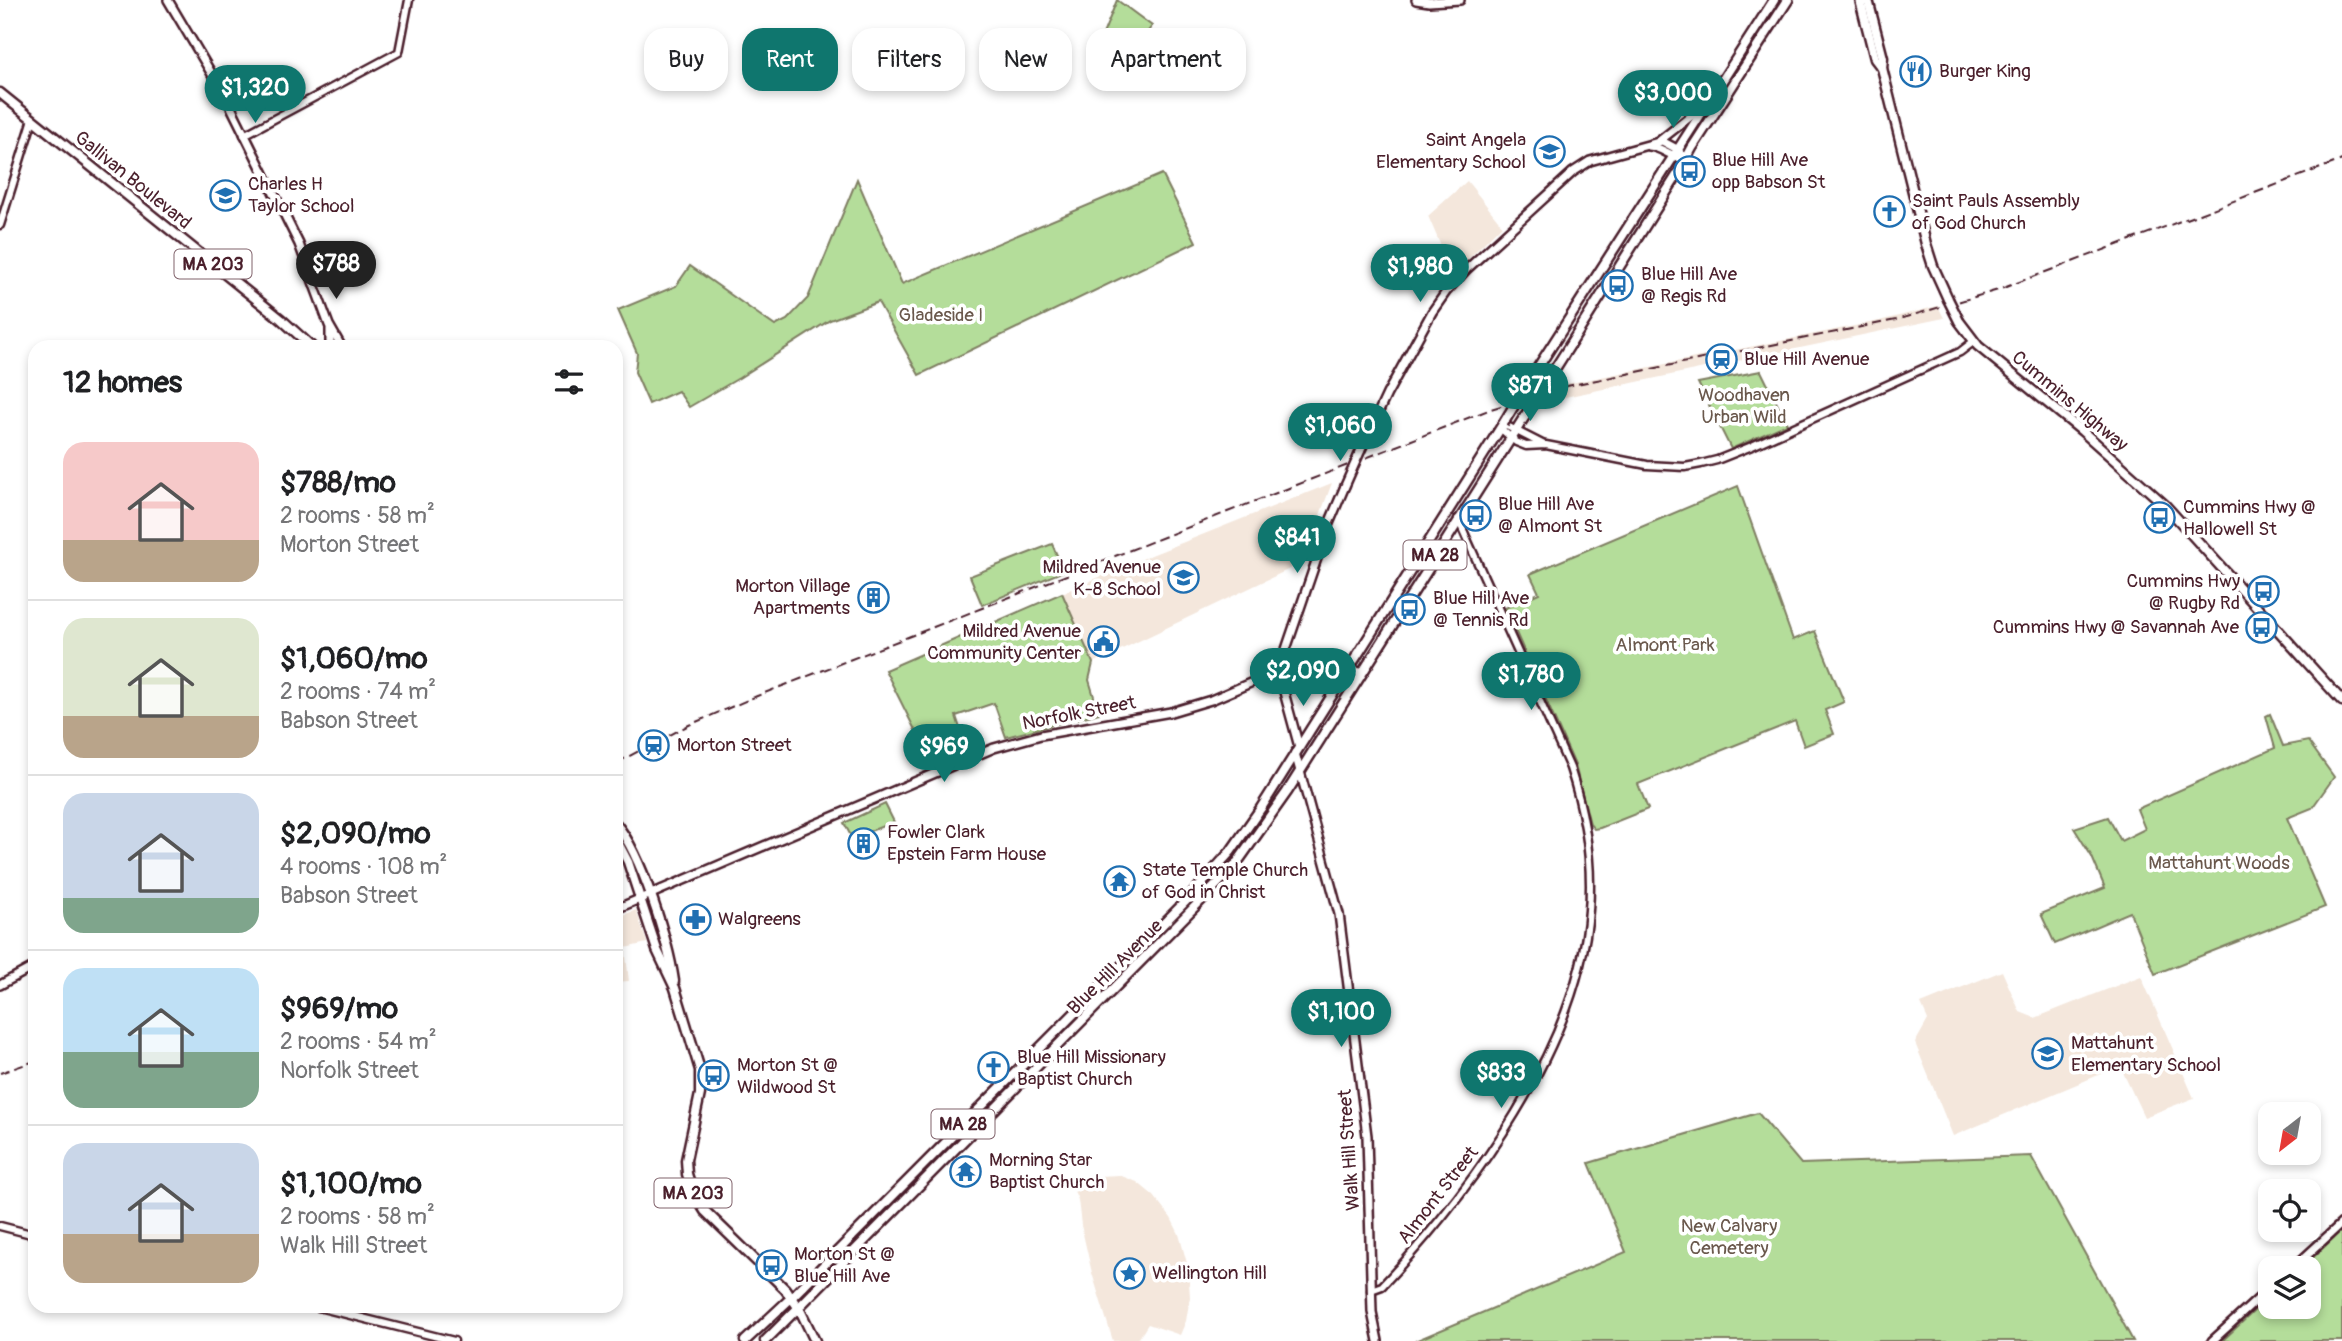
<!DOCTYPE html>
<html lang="en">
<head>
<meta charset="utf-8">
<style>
  :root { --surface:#fff; --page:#f2f2f2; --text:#202124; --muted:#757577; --line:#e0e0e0; --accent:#0f766e }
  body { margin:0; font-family:Pangolin,sans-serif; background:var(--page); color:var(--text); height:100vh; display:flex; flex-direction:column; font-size:26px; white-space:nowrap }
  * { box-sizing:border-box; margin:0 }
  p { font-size:23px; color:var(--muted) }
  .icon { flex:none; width:38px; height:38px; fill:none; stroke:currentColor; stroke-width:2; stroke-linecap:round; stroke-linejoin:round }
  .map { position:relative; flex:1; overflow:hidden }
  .side { position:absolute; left:28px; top:340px; width:595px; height:973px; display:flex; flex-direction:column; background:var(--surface); border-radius:21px; box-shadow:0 4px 10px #0003 }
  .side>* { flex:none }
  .hud { position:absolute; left:644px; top:28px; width:665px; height:63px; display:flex; gap:14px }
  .needle { width:46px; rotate:211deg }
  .tools { position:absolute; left:2258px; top:1102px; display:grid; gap:14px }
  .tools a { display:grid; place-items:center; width:63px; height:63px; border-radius:14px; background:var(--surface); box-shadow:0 4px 10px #0003; font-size:35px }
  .price { position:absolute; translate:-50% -60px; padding:0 16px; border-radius:24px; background:var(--accent); color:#fff; font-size:23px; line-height:46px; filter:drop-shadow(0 2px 4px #0008) }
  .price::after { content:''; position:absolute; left:50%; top:42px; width:21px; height:16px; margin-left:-10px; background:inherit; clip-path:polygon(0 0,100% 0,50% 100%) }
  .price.active { background:#222; color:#fff }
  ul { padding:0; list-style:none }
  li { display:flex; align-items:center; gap:21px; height:175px; padding:0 35px }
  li+li { border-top:2px solid var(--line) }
  li span { display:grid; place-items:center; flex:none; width:196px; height:140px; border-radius:21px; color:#555 }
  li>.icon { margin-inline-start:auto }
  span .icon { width:84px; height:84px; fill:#fffc; stroke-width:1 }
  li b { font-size:30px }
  h2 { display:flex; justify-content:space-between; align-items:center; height:84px; padding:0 35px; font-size:30px }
  .tag { padding:0 24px; border-radius:21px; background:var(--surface); box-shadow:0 4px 10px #0003; font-size:24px; line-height:63px }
  .tag.active { background:var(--accent); color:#fff }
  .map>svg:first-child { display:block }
  .built { fill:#f4e7dc }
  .green { fill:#b4dd9a; stroke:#7f7e62; stroke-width:2 }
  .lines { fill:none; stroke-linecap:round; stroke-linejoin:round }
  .tertiary-casing { stroke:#4a1f2b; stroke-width:11 }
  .secondary-casing { stroke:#4a1f2b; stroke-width:12 }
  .primary-casing { stroke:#4a1f2b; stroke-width:13 }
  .trunk-casing { stroke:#4a1f2b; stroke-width:13 }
  .tertiary { stroke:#fff; stroke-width:6 }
  .secondary { stroke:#fff; stroke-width:7 }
  .primary { stroke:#fff; stroke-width:8 }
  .trunk { stroke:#fff; stroke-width:8 }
  .rail { stroke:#4a1f2b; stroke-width:2; stroke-dasharray:10 5; stroke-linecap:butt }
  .secondary-bridge-casing { stroke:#4a1f2b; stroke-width:12; stroke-linecap:butt }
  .primary-bridge-casing { stroke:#4a1f2b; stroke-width:13; stroke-linecap:butt }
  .trunk-bridge-casing { stroke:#4a1f2b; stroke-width:13; stroke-linecap:butt }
  .secondary-bridge { stroke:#fff; stroke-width:7 }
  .primary-bridge { stroke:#fff; stroke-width:8 }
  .trunk-bridge { stroke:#fff; stroke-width:8 }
  .labels { text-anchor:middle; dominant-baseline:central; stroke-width:7; stroke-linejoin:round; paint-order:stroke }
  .shield { fill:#fff; stroke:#80626b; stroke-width:2 }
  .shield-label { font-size:18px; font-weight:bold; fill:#4a1f2b }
  .poi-label { font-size:19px; fill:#4a1f2b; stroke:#fff; text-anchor:start }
  .street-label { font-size:19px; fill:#4a1f2b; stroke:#fff }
  .park-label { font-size:19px; fill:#6a584c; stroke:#fff }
</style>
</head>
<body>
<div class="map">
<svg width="2342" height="1341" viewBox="0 0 2342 1341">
  <rect width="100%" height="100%" fill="#fff"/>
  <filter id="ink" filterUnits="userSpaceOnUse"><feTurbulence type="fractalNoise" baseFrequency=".0143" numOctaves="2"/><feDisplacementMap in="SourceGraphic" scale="14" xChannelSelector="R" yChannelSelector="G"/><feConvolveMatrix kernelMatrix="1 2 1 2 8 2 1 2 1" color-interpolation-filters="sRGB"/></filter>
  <g filter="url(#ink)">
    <g class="built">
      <path d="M1467 181 1502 225 1453 274 1428 216Z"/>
      <path d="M1938 306 1944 318 1546 401 1556 386 1879 321Z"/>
      <path d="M1332 483 1302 563 1093 663 1062 593 1149 556Z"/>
      <path d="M636 910 647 943 625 948 629 981 616 982V918Z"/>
      <path d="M2002 971 2020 1012 2035 1018 2141 976 2194 1098 2144 1117 2120 1066 1953 1136 1915 1043 1928 1020 1921 1004Z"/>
      <path d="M1119 1175 1137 1182 1154 1196 1171 1218 1179 1234 1188 1267 1190 1297 1186 1321 1180 1335 1148 1324 1137 1341H1113L1092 1273 1081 1225 1078 1200 1072 1186 1099 1176Z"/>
    </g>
    <g class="green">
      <path d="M1117 0 1152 26 1121 67 1099 44Z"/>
      <path d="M1162 174 1196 242 919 375 878 302 830 320 739 378 689 407 678 391 649 404 635 372 637 353 618 310 676 286 690 266 775 326 787 320 808 298 857 179 902 284Z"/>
      <path d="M1761 371 1787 424 1731 449 1698 383Z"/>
      <path d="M1738 486 1793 640 1815 631 1844 702 1825 710 1834 734 1804 746 1795 721 1638 784 1648 809 1600 828 1594 829 1590 824 1575 765 1505 608 1539 593 1530 574Z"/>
      <path d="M1052 544 1064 571 982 605 970 576Z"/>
      <path d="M1062 593 1093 663 1089 680 1099 713 1006 737 994 703 956 716 967 750 932 764 885 670Z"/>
      <path d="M2270 714 2283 746 2308 741 2334 777 2312 808 2287 818 2325 907 2155 974 2130 912 2055 944 2041 914 2105 888 2092 857 2074 828 2108 817 2121 841 2145 829 2137 809 2275 748 2266 716Z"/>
      <path d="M885 804 894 822 852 838 844 823Z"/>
      <path d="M1758 1113 1801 1164 2031 1156 2133 1341H1415L1626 1252 1589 1163Z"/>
      <path d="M2342 1230V1341H2222L2270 1296V1307H2308V1269H2301Z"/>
    </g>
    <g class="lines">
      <defs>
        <g id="tertiary">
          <path d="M244 135 399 52 409 0"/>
          <path d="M0 225 33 119"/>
          <path d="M1503 424 1544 445"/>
          <path d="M1500 428 1516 442 1526 446 1546 445 1647 465 1685 467 1701 464 1717 460 1752 446 1960 352 1973 342"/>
          <path d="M0 1226 35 1235"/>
          <path d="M1371 1290 1382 1286C1472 1190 1579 1046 1589 910 1593 861 1585 814 1570 768L1458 519"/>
          <path d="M314 1306 454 1341"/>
        </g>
        <g id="secondary">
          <path d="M168 0 229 103 299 244 329 325 341 346"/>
          <path d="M1416 0 1429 2 1460 0"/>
          <path d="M1658 142 1691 116 1709 96"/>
          <path d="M1649 146C1662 147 1672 158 1686 159"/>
          <path d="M330 346V329"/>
          <path d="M1360 452 1387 394 1432 312 1446 292 1467 269 1573 172 1590 161 1662 141 1677 149 1686 159"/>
          <path d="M1299 747 1281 681V664L1328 526 1345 486"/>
          <path d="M1295 753 1339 914 1367 1136 1372 1312 1378 1341"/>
          <path d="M616 909 994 748 1041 735 1171 712 1211 700 1271 674 1350 667 1361 674"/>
          <path d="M0 985 35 966"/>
          <path d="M2292 1269 2342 1223"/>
          <path d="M2212 1341 2270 1288"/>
        </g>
        <g id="primary">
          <path d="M1860 0 1875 59 1882 68"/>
          <path d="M1868 0 1883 58 1882 68 1926 244 1933 266 1948 299"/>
          <path d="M1959 321 1978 346 2082 431 2165 505 2342 701"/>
          <path d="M745 1341 791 1298"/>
          <path d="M765 1341 798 1308"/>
        </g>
        <g id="trunk">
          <path d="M0 93 281 319 311 346"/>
          <path d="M1546 383 1679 172 1692 148 1788 0"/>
          <path d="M1524 389 1774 0"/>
          <path d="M616 824C642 855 668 941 674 981"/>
          <path d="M616 839 628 862 657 950 675 988 700 1070V1094L686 1160 687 1174 692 1190 705 1211 785 1289 800 1310 815 1341"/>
          <path d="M791 1298 1188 899 1231 851 1261 808 1503 424"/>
          <path d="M798 1308 1234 867 1287 792 1525 416"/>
        </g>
      </defs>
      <use href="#tertiary" class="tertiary-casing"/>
      <use href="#secondary" class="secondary-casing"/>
      <use href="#primary" class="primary-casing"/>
      <use href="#trunk" class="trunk-casing"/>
      <use href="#tertiary" class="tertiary"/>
      <use href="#secondary" class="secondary"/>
      <use href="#primary" class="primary"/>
      <use href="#trunk" class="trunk"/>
      <g class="rail">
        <path d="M616 763 689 725 757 696 1491 409 1562 387 1896 320 1998 290 2342 160"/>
        <path d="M0 1073 35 1061"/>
      </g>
      <defs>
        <path id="secondary-bridge" d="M1345 486 1360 452"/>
        <path id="primary-bridge" d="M1948 299 1959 321"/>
        <g id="trunk-bridge">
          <path d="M1525 416 1546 383"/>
          <path d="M1503 424 1524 389"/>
        </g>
      </defs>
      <use href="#secondary-bridge" class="secondary-bridge-casing"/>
      <use href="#primary-bridge" class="primary-bridge-casing"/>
      <use href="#trunk-bridge" class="trunk-bridge-casing"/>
      <use href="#secondary-bridge" class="secondary-bridge"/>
      <use href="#primary-bridge" class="primary-bridge"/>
      <use href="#trunk-bridge" class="trunk-bridge"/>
    </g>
  </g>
  <defs>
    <symbol id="restaurant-ring" viewBox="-11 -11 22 22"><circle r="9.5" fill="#fff" stroke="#1f6fb2" stroke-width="1.5"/><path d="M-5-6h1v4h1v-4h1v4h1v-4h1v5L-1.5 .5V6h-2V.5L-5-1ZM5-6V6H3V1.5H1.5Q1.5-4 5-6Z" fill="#1f6fb2"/></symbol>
    <symbol id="school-ring" viewBox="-11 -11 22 22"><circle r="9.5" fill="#fff" stroke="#1f6fb2" stroke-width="1.5"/><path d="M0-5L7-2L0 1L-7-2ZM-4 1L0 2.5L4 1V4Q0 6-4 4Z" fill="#1f6fb2"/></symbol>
    <symbol id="bus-ring" viewBox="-11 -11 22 22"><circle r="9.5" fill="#fff" stroke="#1f6fb2" stroke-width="1.5"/><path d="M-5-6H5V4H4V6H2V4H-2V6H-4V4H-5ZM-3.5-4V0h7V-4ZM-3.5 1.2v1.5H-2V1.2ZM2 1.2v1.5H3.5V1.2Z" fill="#1f6fb2"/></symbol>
    <symbol id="church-ring" viewBox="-11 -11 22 22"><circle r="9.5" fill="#fff" stroke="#1f6fb2" stroke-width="1.5"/><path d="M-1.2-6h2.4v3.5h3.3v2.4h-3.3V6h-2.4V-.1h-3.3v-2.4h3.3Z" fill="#1f6fb2"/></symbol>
    <symbol id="station-ring" viewBox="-11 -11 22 22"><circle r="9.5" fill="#fff" stroke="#1f6fb2" stroke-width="1.5"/><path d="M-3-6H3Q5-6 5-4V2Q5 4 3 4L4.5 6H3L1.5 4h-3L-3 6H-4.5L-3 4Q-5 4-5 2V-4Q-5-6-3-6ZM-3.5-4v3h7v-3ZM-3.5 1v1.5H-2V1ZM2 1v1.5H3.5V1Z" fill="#1f6fb2"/></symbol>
    <symbol id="building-ring" viewBox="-11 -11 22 22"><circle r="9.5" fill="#fff" stroke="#1f6fb2" stroke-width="1.5"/><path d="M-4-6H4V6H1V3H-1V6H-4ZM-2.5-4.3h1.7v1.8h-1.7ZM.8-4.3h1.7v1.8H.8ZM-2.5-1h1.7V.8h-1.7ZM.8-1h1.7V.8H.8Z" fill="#1f6fb2"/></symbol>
    <symbol id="civic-ring" viewBox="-11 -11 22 22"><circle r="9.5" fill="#fff" stroke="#1f6fb2" stroke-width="1.5"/><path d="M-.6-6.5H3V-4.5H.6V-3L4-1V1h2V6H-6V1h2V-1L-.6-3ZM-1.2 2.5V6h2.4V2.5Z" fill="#1f6fb2"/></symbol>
    <symbol id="temple-ring" viewBox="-11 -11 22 22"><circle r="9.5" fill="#fff" stroke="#1f6fb2" stroke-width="1.5"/><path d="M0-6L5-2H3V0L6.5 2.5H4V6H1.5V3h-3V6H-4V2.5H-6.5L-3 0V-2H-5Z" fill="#1f6fb2"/></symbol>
    <symbol id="pharmacy-ring" viewBox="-11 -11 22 22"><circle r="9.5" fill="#fff" stroke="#1f6fb2" stroke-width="1.5"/><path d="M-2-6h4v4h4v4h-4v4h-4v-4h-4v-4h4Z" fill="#1f6fb2"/></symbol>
    <symbol id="sight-ring" viewBox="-11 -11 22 22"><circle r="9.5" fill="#fff" stroke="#1f6fb2" stroke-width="1.5"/><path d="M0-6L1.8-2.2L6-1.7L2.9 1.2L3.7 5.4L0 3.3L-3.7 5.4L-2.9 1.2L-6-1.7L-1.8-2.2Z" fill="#1f6fb2"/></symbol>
  </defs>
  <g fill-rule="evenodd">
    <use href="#restaurant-ring" x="1898" y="54" width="35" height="35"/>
    <use href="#school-ring" x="1532" y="134" width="35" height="35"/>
    <use href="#bus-ring" x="1672" y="154" width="35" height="35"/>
    <use href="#school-ring" x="208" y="178" width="35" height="35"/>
    <use href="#church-ring" x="1872" y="194" width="35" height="35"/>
    <use href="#bus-ring" x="1600" y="268" width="35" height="35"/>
    <use href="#station-ring" x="1704" y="342" width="35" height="35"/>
    <use href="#bus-ring" x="1458" y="498" width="35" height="35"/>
    <use href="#bus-ring" x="2142" y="500" width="35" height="35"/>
    <use href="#school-ring" x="1166" y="560" width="35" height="35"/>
    <use href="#bus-ring" x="2246" y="574" width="35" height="35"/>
    <use href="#building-ring" x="856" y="580" width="35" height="35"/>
    <use href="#bus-ring" x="1392" y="592" width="35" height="35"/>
    <use href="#bus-ring" x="2244" y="610" width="35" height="35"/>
    <use href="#civic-ring" x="1086" y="624" width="35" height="35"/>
    <use href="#station-ring" x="636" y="728" width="35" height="35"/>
    <use href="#building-ring" x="846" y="826" width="35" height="35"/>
    <use href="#temple-ring" x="1102" y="864" width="35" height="35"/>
    <use href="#pharmacy-ring" x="678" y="902" width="35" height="35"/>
    <use href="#school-ring" x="2030" y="1036" width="35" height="35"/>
    <use href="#church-ring" x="976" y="1050" width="35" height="35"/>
    <use href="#bus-ring" x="696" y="1058" width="35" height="35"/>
    <use href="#temple-ring" x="948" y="1154" width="35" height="35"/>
    <use href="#bus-ring" x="754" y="1248" width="35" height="35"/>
    <use href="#sight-ring" x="1112" y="1256" width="35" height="35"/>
  </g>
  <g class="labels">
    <g class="shield">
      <rect x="174.5" y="249.5" width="77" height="29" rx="5"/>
      <rect x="1403.5" y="540.5" width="63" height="29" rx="5"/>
      <rect x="931.5" y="1109.5" width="63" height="29" rx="5"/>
      <rect x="654.5" y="1178.5" width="77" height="29" rx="5"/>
    </g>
    <g class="shield-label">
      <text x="213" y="264">MA 203</text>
      <text x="1435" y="555">MA 28</text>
      <text x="963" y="1124">MA 28</text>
      <text x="693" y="1193">MA 203</text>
    </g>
    <g class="poi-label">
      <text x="1939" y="71">Burger King</text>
      <text x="1526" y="140" text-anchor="end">Saint Angela<tspan x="1526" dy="22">Elementary School</tspan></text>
      <text x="1712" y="160">Blue Hill Ave<tspan x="1712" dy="22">opp Babson St</tspan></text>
      <text x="248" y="184">Charles H<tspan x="248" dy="22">Taylor School</tspan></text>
      <text x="1912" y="201">Saint Pauls Assembly<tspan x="1912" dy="22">of God Church</tspan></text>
      <text x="1641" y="274">Blue Hill Ave<tspan x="1641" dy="22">@ Regis Rd</tspan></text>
      <text x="1744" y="359">Blue Hill Avenue</text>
      <text x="1498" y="504">Blue Hill Ave<tspan x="1498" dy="22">@ Almont St</tspan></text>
      <text x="2183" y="507">Cummins Hwy @<tspan x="2183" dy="22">Hallowell St</tspan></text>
      <text x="1161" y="567" text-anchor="end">Mildred Avenue<tspan x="1161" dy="22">K-8 School</tspan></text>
      <text x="2240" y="581" text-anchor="end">Cummins Hwy<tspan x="2240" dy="22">@ Rugby Rd</tspan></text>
      <text x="850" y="586" text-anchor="end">Morton Village<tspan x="850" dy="22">Apartments</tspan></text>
      <text x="1433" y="598">Blue Hill Ave<tspan x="1433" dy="22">@ Tennis Rd</tspan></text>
      <text x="2239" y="627" text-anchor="end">Cummins Hwy @ Savannah Ave</text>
      <text x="1081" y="631" text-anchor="end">Mildred Avenue<tspan x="1081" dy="22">Community Center</tspan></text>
      <text x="677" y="745">Morton Street</text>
      <text x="887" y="832">Fowler Clark<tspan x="887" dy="22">Epstein Farm House</tspan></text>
      <text x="1142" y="870">State Temple Church<tspan x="1142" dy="22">of God in Christ</tspan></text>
      <text x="718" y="919">Walgreens</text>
      <text x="2071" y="1043">Mattahunt<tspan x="2071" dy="22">Elementary School</tspan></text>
      <text x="1017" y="1057">Blue Hill Missionary<tspan x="1017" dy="22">Baptist Church</tspan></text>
      <text x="737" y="1065">Morton St @<tspan x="737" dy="22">Wildwood St</tspan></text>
      <text x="989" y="1160">Morning Star<tspan x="989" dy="22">Baptist Church</tspan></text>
      <text x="794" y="1254">Morton St @<tspan x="794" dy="22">Blue Hill Ave</tspan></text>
      <text x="1152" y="1273">Wellington Hill</text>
    </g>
    <g class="street-label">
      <text transform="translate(133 180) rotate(39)">Gallivan Boulevard</text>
      <text transform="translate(2070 401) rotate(40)">Cummins Highway</text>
      <text transform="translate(1079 713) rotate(-11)">Norfolk Street</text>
      <text transform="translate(1115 967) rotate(-45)">Blue Hill Avenue</text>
      <text transform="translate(1349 1150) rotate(-94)">Walk Hill Street</text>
      <text transform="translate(1438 1195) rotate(-52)">Almont Street</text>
    </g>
    <g class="park-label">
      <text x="941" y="315">Gladeside I</text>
      <text x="1744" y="395">Woodhaven<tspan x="1744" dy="22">Urban Wild</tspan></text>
      <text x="1665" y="645">Almont Park</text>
      <text x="2219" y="863">Mattahunt Woods</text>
      <text x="1729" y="1226">New Calvary<tspan x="1729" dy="22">Cemetery</tspan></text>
    </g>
  </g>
</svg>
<div class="tools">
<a><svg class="needle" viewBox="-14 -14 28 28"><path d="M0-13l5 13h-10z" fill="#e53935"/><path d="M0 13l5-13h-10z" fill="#757577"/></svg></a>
<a><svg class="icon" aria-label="locate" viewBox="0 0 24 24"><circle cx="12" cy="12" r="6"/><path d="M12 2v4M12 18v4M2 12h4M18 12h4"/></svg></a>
<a><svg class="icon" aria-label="layers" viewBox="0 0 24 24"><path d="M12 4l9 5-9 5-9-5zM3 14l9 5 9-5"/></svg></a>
</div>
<b class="price" style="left:255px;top:125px">$1,320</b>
<b class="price" style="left:1673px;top:130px">$3,000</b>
<b class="price active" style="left:336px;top:301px">$788</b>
<b class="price" style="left:1420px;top:304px">$1,980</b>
<b class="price" style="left:1530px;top:423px">$871</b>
<b class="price" style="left:1340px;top:463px">$1,060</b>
<b class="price" style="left:1297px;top:575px">$841</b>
<b class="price" style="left:1303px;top:708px">$2,090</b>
<b class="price" style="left:1531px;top:712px">$1,780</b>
<b class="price" style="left:944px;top:784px">$969</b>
<b class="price" style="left:1341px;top:1049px">$1,100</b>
<b class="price" style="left:1501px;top:1110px">$833</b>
<div class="hud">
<a class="tag">Buy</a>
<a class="tag active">Rent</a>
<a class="tag">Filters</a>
<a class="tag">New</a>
<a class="tag">Apartment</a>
</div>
<section class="side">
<h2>12 homes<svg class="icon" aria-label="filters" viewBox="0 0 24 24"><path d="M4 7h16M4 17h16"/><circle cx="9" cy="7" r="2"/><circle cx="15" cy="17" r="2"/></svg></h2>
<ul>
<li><span style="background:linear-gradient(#f6c9c9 70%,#b9a48a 0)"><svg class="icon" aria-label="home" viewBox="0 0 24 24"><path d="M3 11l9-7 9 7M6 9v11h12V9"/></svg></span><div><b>$788/mo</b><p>2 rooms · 58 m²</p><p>Morton Street</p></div></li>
<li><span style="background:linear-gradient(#dfe7d0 70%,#b9a48a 0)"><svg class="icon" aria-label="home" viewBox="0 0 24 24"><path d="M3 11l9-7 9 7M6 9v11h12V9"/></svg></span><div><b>$1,060/mo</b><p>2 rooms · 74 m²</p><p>Babson Street</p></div></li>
<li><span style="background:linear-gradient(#c9d6e8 75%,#7fa58c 0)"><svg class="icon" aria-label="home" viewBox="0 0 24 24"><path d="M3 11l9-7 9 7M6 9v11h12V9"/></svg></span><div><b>$2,090/mo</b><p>4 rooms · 108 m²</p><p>Babson Street</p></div></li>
<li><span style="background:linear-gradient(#bfe0f5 60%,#7fa58c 0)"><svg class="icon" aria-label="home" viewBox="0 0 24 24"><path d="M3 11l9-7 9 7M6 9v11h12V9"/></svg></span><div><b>$969/mo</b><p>2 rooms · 54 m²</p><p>Norfolk Street</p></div></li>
<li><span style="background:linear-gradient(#c9d6e8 65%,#b9a48a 0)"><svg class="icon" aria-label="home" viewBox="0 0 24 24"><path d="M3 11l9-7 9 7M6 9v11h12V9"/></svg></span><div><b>$1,100/mo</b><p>2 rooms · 58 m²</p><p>Walk Hill Street</p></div></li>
</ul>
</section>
</div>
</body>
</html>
